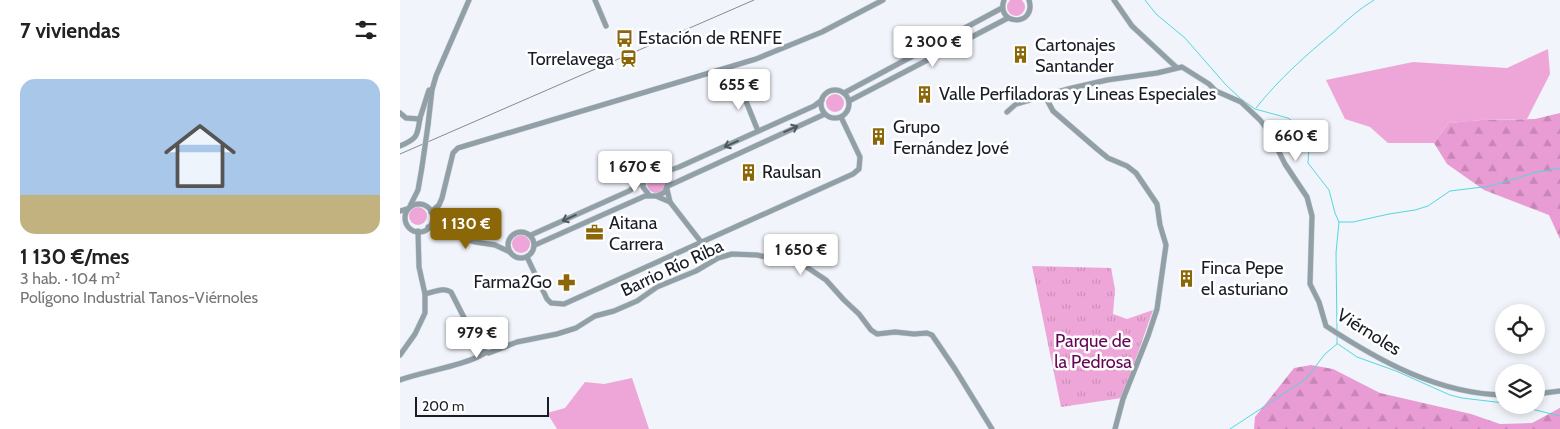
<!DOCTYPE html>
<html lang="es">
<head>
<meta charset="utf-8">
<style>
  :root { --surface:#fff; --page:#f6f6f6; --text:#222; --muted:#767676; --accent:#8c6708 }
  body { margin:0; font-family:Cabin,sans-serif; background:var(--page); color:var(--text); height:100vh; display:flex; flex-direction:column; font-size:19px; white-space:nowrap }
  * { box-sizing:border-box; margin:0 }
  p { font-size:16px; color:var(--muted) }
  .icon { flex:none; width:28px; height:28px; fill:none; stroke:currentColor; stroke-width:2; stroke-linecap:round; stroke-linejoin:round }
  .map { position:relative; flex:1; overflow:hidden }
  .side { display:flex; flex-direction:column; background:var(--surface); width:400px }
  .side>* { flex:none }
  .controls { position:absolute; left:1095px; top:304px; display:grid; gap:10px }
  .controls a { display:grid; place-items:center; width:50px; height:50px; border-radius:50%; background:var(--surface); box-shadow:0 2px 8px #0003; font-size:25px }
  .scale { position:absolute; left:15px; bottom:12px; width:134px; box-sizing:border-box; padding-left:5px; border:2px solid #191d27; border-top:0; font-size:14px; line-height:18px; white-space:nowrap; color:#191d27; -webkit-text-stroke:4px #fff; paint-order:stroke }
  .price { position:absolute; translate:-50% -42px; padding:0 11px; border-radius:5px; background:#fff; color:#222; font-size:16px; line-height:32px; filter:drop-shadow(0 1px 2px #0008) }
  .price::after { content:''; position:absolute; left:50%; top:30px; width:15px; height:11px; margin-left:-8px; background:inherit; clip-path:polygon(0 0,100% 0,50% 100%) }
  .price.on { background:var(--accent); color:#fff }
  ul { padding:0; list-style:none }
  li { display:grid; align-content:center; gap:10px; height:265px; padding:0 20px }
  li span { display:grid; place-items:center; height:155px; border-radius:15px; color:#555 }
  li>.icon { margin-inline-start:auto }
  span .icon { width:90px; height:90px; fill:#fffc; stroke-width:1 }
  li b { font-size:21px }
  h2 { display:flex; justify-content:space-between; align-items:center; height:60px; padding:0 20px; font-size:21px }
  main { display:flex; flex:1; min-height:0 }
  .map>svg:first-child { display:block }
  .grass { fill:#eea6d8 }
  .forest { fill:url(#forest-firs) }
  .park { fill:url(#park-tufts) }
  .lines { fill:none; stroke-linecap:round; stroke-linejoin:round }
  .stream { stroke:#53d8dd; stroke-width:1 }
  .minor-casing { stroke:#ced2d8; stroke-width:6 }
  .minor { stroke:#919fa6; stroke-width:5 }
  .rail { stroke:#878a92; stroke-width:1 }
  .minor-bridge-casing { stroke:#ced2d8; stroke-width:6; stroke-linecap:butt }
  .minor-bridge { stroke:#919fa6; stroke-width:5 }
  .oneway { stroke:#4f5860 }
  .labels { text-anchor:middle; dominant-baseline:central; stroke-width:5; stroke-linejoin:round; paint-order:stroke }
  .poi-label { font-size:18px; fill:#191d27; stroke:#fff; text-anchor:start }
  .street-label { font-size:18px; fill:#191d27; stroke:#fff }
  .park-label { font-size:18px; fill:#640652; stroke:#fff }
</style>
</head>
<body>
<main>
<section class="side">
<h2>7 viviendas<svg class="icon" aria-label="filters" viewBox="0 0 24 24"><path d="M4 7h16M4 17h16"/><circle cx="9" cy="7" r="2"/><circle cx="15" cy="17" r="2"/></svg></h2>
<ul>
<li><span style="background:linear-gradient(#a9c7e8 75%,#c2b280 0)"><svg class="icon" aria-label="home" viewBox="0 0 24 24"><path d="M3 11l9-7 9 7M6 9v11h12V9"/></svg></span><div><b>1 130 €/mes</b><p>3 hab. · 104 m²</p><p>Polígono Industrial Tanos-Viérnoles</p></div></li>
</ul>
</section>
<div class="map">
<svg width="1160" height="429" viewBox="0 0 1160 429">
  <defs>
    <pattern id="forest-firs" width="22" height="20" patternUnits="userSpaceOnUse" patternTransform="scale(1.25)"><rect width="22" height="20" fill="#e99cd3"/><path d="M5 1l3.5 6h-7zM16 11l3.5 6h-7z" fill="#c786b5"/></pattern>
    <pattern id="park-tufts" width="24" height="20" patternUnits="userSpaceOnUse" patternTransform="scale(1.25)"><rect width="24" height="20" fill="#eea6d8"/><path d="M3 7l-1-3M5 7V3M7 7l1-3M15 17l-1-3M17 17v-4M19 17l1-3" fill="none" stroke="#cc8eb9"/></pattern>
  </defs>
  <rect width="100%" height="100%" fill="#f1f4fa"/>
  <g class="grass">
    <circle cx="616" cy="7" r="9"/>
    <path d="M1148 49 1150 74 1127 119 1082 120 1049 123 1034 143H988L970 127 945 119 926 80 1013 62 1107 68Z"/>
    <circle cx="435" cy="103" r="9"/>
    <circle cx="256" cy="184" r="9"/>
    <circle cx="18" cy="216" r="9"/>
    <circle cx="121" cy="244" r="9"/>
    <path d="M232 378 249 429H157L147 413 165 408 185 382 204 384Z"/>
  </g>
  <g class="forest">
    <path d="M1160 113V239L1149 215 1084 190 1047 164 1034 143 1049 123 1082 120 1135 119Z"/>
    <path d="M911 365 933 369 980 393 1071 414 1100 424 1132 423 1160 408V429H854L855 417 894 368Z"/>
  </g>
  <path class="park" d="M632 266 711 268 715 289 713 314 727 319 753 310 722 398 661 407Z"/>
  <g class="lines">
    <g class="stream">
      <path d="M745 0 756 14 785 38 826 85 840 98 855 109 888 118 904 130 909 146 908 163 929 190 935 213 939 222 936 253 937 330"/>
      <path d="M856 108C879 79 906 55 934 32 947 20 959 9 974 0"/>
      <path d="M939 222H953L989 214 1015 210 1028 206 1050 191 1091 186 1137 172 1160 168"/>
      <path d="M937 334V344"/>
      <path d="M938 344 957 357 996 371 1050 395 1062 398 1104 403"/>
      <path d="M1115 405 1160 416"/>
      <path d="M830 429 906 379 925 354 937 344"/>
    </g>
    <defs>
      <g id="minor">
        <path d="M195 0 206 26"/>
        <path d="M604 0C595 26 637 27 629 0"/>
        <path d="M714 0 732 26 776 67"/>
        <path d="M339 84 358 131"/>
        <circle cx="435" cy="104" r="14"/>
        <path d="M444 93 602 8"/>
        <path d="M645 96 653 111 697 149 708 158 727 166 736 173 757 204 760 225 766 245 757 309 748 336 723 399 715 429"/>
        <path d="M449 101 608 18"/>
        <path d="M607 112 616 104 668 89 707 80 757 73 782 67 809 84 816 91 841 102 860 120 868 130 885 164 907 197 912 216 910 284 919 302 926 326C979 361 1039 394 1104 395"/>
        <path d="M0 113 6 118 20 119"/>
        <path d="M28 125 32 90 36 76 69 0"/>
        <path d="M0 146C19 138 17 135 20 118 23 109 26 99 29 90H31"/>
        <path d="M244 180 243 187 249 195"/>
        <path d="M268 186 425 114"/>
        <path d="M267 189 270 202 301 242"/>
        <path d="M257 196 265 192 268 182 264 175 258 172"/>
        <circle cx="19" cy="218" r="14"/>
        <path d="M10 206 18 190 22 167"/>
        <path d="M0 211 7 209"/>
        <path d="M31 212 39 205 42 198 53 153 58 148 356 59 422 32 483 0"/>
        <path d="M28 227 75 242 95 245 110 252"/>
        <circle cx="121" cy="245" r="13"/>
        <path d="M131 235 229 191 244 180 251 172 268 171 279 167 414 106 422 100"/>
        <path d="M135 245 245 196H256L270 202"/>
        <path d="M127 257 147 299 151 303 164 304 453 174 459 169 460 157 441 117"/>
        <path d="M25 294C34 292 43 287 51 292L81 351 89 353 117 342 157 334 176 328 195 316 214 311 237 301 257 287 296 271 318 258 332 254 357 255 405 266 426 280 444 300 459 314 471 330 477 334 495 332 514 334 527 333 532 335 555 369 592 429"/>
        <path d="M0 355 15 334 25 313V294L19 267 18 231"/>
        <path d="M0 380C25 371 64 366 85 353"/>
        <path d="M1136 394 1160 391"/>
      </g>
    </defs>
    <use href="#minor" class="minor-casing"/>
    <use href="#minor" class="minor"/>
    <path class="rail" d="M0 154 354 0"/>
    <defs>
      <path id="minor-bridge" d="M22 167 28 125"/>
    </defs>
    <use href="#minor-bridge" class="minor-bridge-casing"/>
    <use href="#minor-bridge" class="minor-bridge"/>
  </g>
  <defs><path id="oneway-shaft" d="M-6 0H5M1.5-3L5.5 0L1.5 3" fill="none" stroke-width="1.6" stroke-linecap="round" stroke-linejoin="round" transform="scale(1.25)"/></defs>
  <g class="oneway">
    <use href="#oneway-shaft" transform="translate(391 129) rotate(-24)"/>
    <use href="#oneway-shaft" transform="translate(331 144) rotate(156)"/>
    <use href="#oneway-shaft" transform="translate(169 218) rotate(156)"/>
  </g>
  <defs>
    <symbol id="bus-bare" viewBox="-9 -9 18 18"><path d="M-5-6H5V4H4V6H2V4H-2V6H-4V4H-5ZM-3.5-4V0h7V-4ZM-3.5 1.2v1.5H-2V1.2ZM2 1.2v1.5H3.5V1.2Z" fill="#8c6708" stroke="#fff" stroke-width="2.5" paint-order="stroke"/></symbol>
    <symbol id="building-bare" viewBox="-9 -9 18 18"><path d="M-4-6H4V6H1V3H-1V6H-4ZM-2.5-4.3h1.7v1.8h-1.7ZM.8-4.3h1.7v1.8H.8ZM-2.5-1h1.7V.8h-1.7ZM.8-1h1.7V.8H.8Z" fill="#8c6708" stroke="#fff" stroke-width="2.5" paint-order="stroke"/></symbol>
    <symbol id="station-bare" viewBox="-9 -9 18 18"><path d="M-3-6H3Q5-6 5-4V2Q5 4 3 4L4.5 6H3L1.5 4h-3L-3 6H-4.5L-3 4Q-5 4-5 2V-4Q-5-6-3-6ZM-3.5-4v3h7v-3ZM-3.5 1v1.5H-2V1ZM2 1v1.5H3.5V1Z" fill="#8c6708" stroke="#fff" stroke-width="2.5" paint-order="stroke"/></symbol>
    <symbol id="office-bare" viewBox="-9 -9 18 18"><path d="M-6-3h4V-5.5h4V-3h4V5H-6ZM-1-4.5V-3h2v-1.5ZM-6 0V1H6V0Z" fill="#8c6708" stroke="#fff" stroke-width="2.5" paint-order="stroke"/></symbol>
    <symbol id="pharmacy-bare" viewBox="-9 -9 18 18"><path d="M-2-6h4v4h4v4h-4v4h-4v-4h-4v-4h4Z" fill="#8c6708" stroke="#fff" stroke-width="2.5" paint-order="stroke"/></symbol>
  </defs>
  <g fill-rule="evenodd">
    <use href="#bus-bare" x="212" y="26" width="25" height="25"/>
    <use href="#building-bare" x="608" y="42" width="25" height="25"/>
    <use href="#station-bare" x="216" y="46" width="25" height="25"/>
    <use href="#building-bare" x="512" y="82" width="25" height="25"/>
    <use href="#building-bare" x="466" y="124" width="25" height="25"/>
    <use href="#building-bare" x="336" y="160" width="25" height="25"/>
    <use href="#office-bare" x="182" y="220" width="25" height="25"/>
    <use href="#building-bare" x="774" y="266" width="25" height="25"/>
    <use href="#pharmacy-bare" x="154" y="270" width="25" height="25"/>
  </g>
  <g class="labels">
    <g class="poi-label">
      <text x="238" y="38">Estación de RENFE</text>
      <text x="635" y="45">Cartonajes<tspan x="635" dy="21">Santander</tspan></text>
      <text x="214" y="59" text-anchor="end">Torrelavega</text>
      <text x="539" y="94">Valle Perfiladoras y Lineas Especiales</text>
      <text x="493" y="127">Grupo<tspan x="493" dy="21">Fernández Jové</tspan></text>
      <text x="362" y="172">Raulsan</text>
      <text x="209" y="223">Aitana<tspan x="209" dy="21">Carrera</tspan></text>
      <text x="801" y="268">Finca Pepe<tspan x="801" dy="21">el asturiano</tspan></text>
      <text x="152" y="282" text-anchor="end">Farma2Go</text>
    </g>
    <g class="street-label">
      <text transform="translate(272 268) rotate(-25)">Barrio Río Riba</text>
      <text transform="translate(969 332) rotate(32)">Viérnoles</text>
    </g>
    <g class="park-label">
      <text x="693" y="341">Parque de<tspan x="693" dy="21">la Pedrosa</tspan></text>
    </g>
  </g>
</svg>
<div class="controls">
<a><svg class="icon" aria-label="locate" viewBox="0 0 24 24"><circle cx="12" cy="12" r="6"/><path d="M12 2v4M12 18v4M2 12h4M18 12h4"/></svg></a>
<a><svg class="icon" aria-label="layers" viewBox="0 0 24 24"><path d="M12 4l9 5-9 5-9-5zM3 14l9 5 9-5"/></svg></a>
</div>
<div class="scale">200 m</div>
<b class="price" style="left:533px;top:68px">2 300 €</b>
<b class="price" style="left:339px;top:111px">655 €</b>
<b class="price" style="left:896px;top:162px">660 €</b>
<b class="price" style="left:235px;top:193px">1 670 €</b>
<b class="price on" style="left:66px;top:250px">1 130 €</b>
<b class="price" style="left:401px;top:276px">1 650 €</b>
<b class="price" style="left:77px;top:359px">979 €</b>
</div>
</main>
</body>
</html>
